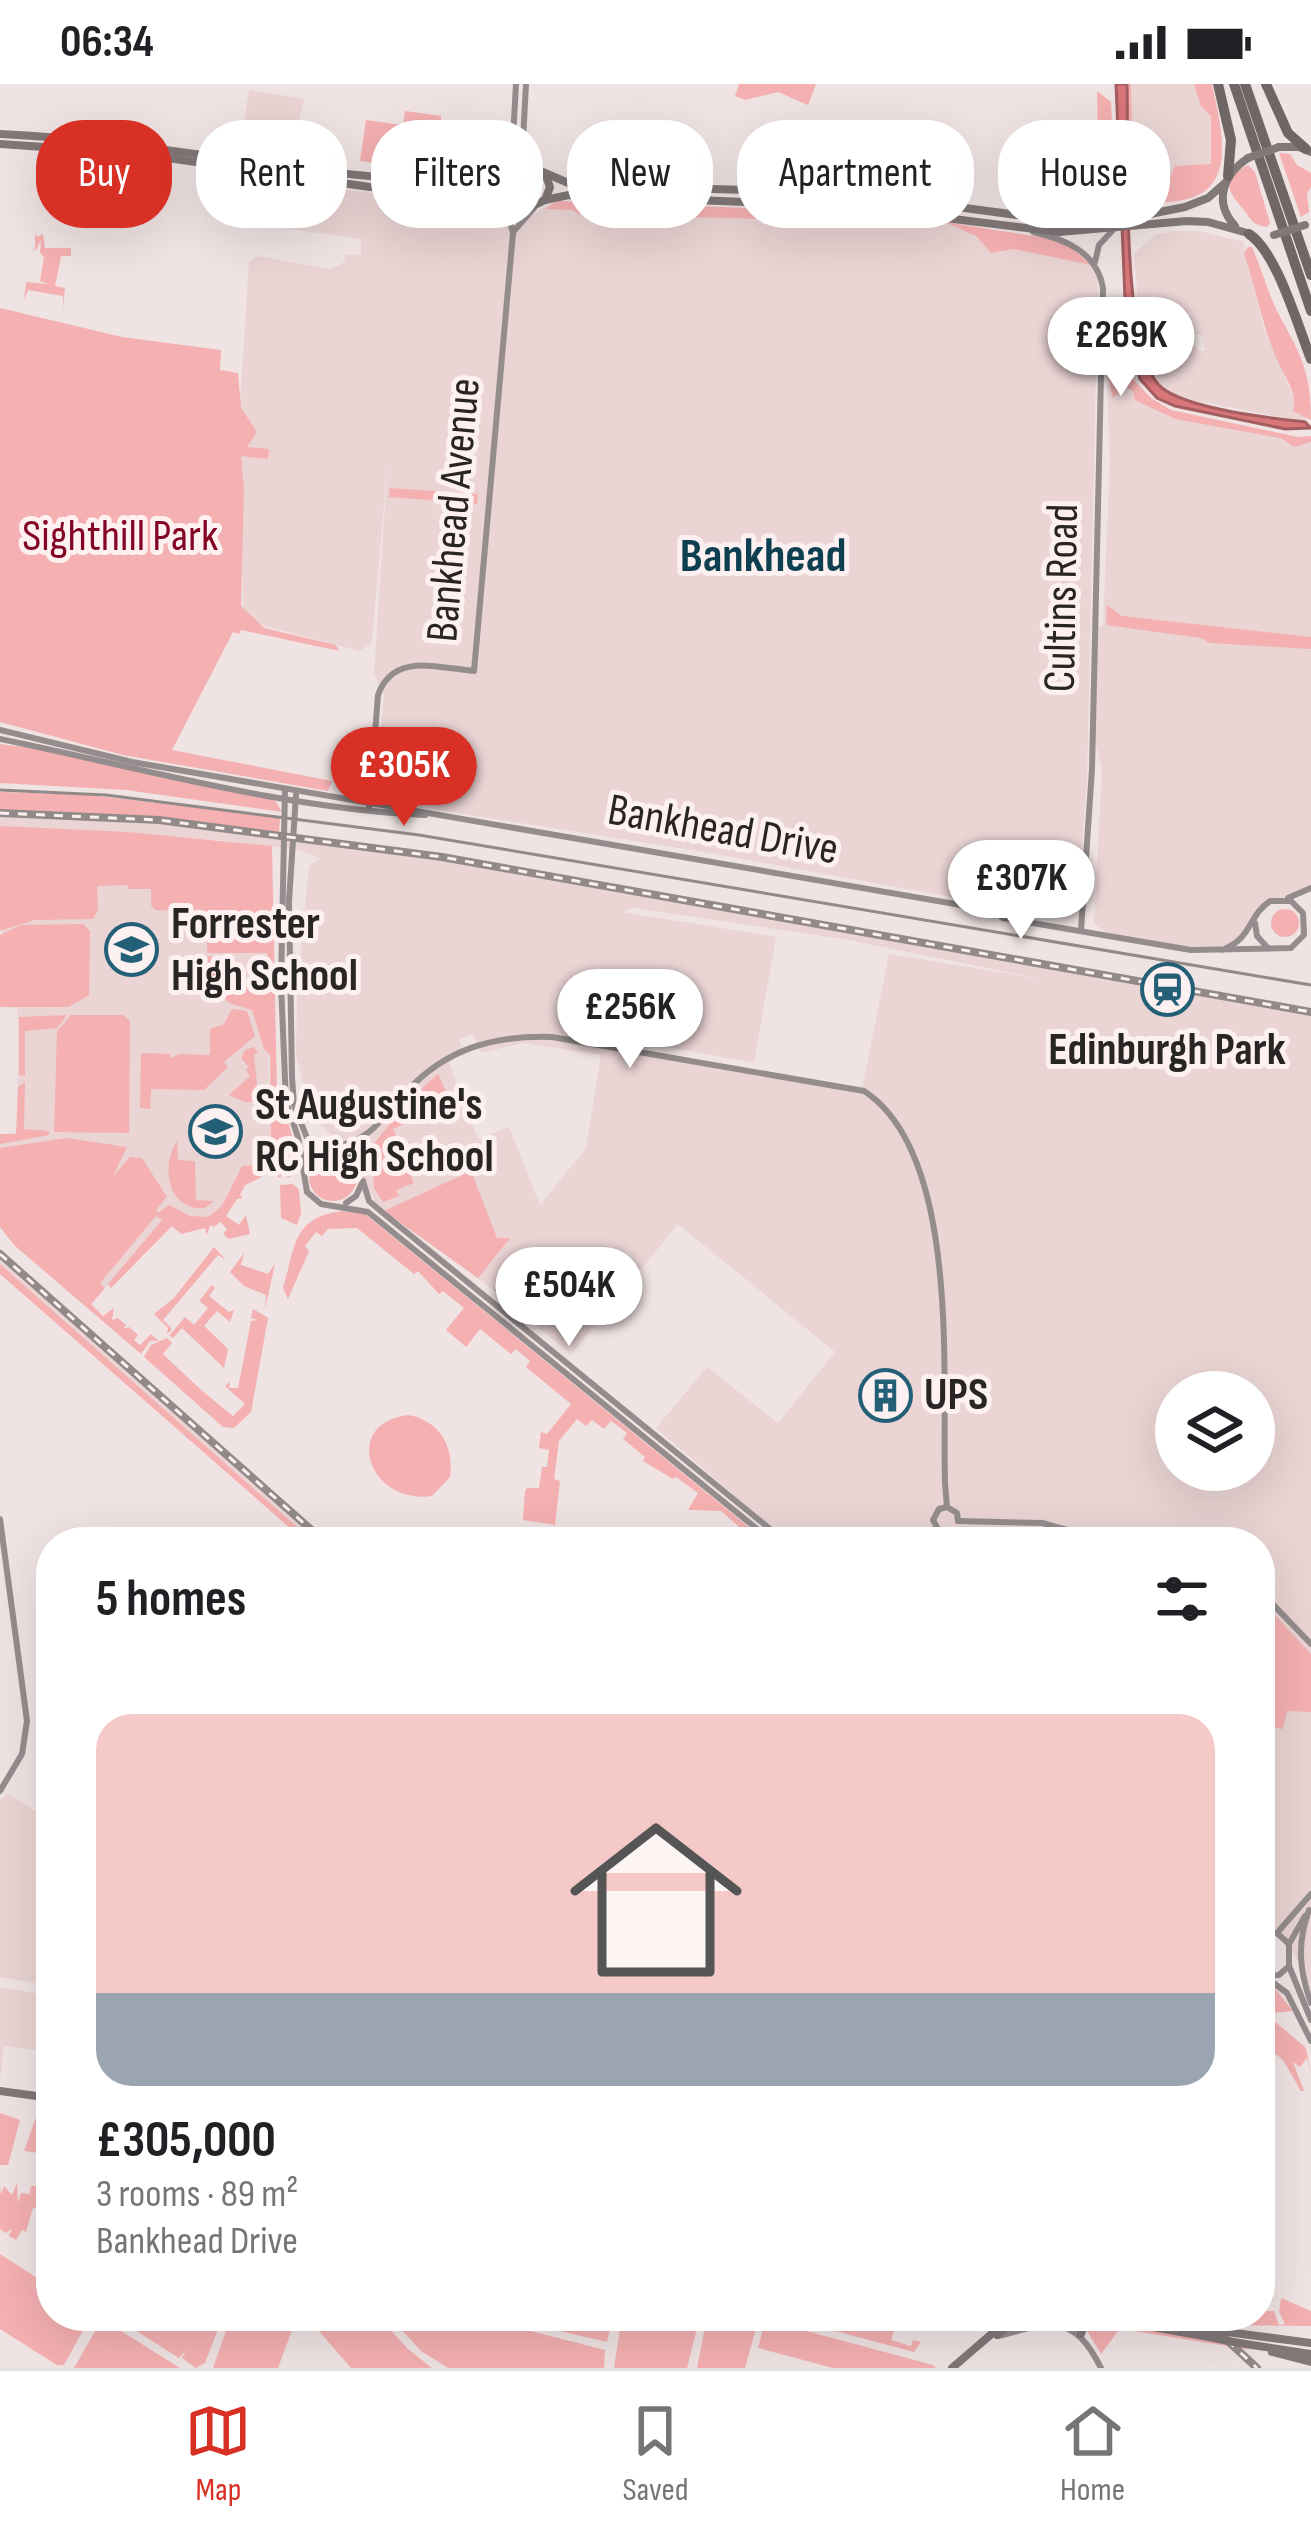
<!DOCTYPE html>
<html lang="en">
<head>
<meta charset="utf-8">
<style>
  :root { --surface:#fff; --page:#f6f6f6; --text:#202124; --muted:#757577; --line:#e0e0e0; --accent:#d93025 }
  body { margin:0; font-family:"Sofia Sans Condensed",sans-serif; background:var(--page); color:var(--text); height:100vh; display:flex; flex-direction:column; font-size:45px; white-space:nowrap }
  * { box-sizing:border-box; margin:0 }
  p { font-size:39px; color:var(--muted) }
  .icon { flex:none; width:66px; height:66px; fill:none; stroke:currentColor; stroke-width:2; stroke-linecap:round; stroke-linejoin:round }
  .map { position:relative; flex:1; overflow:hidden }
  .drawer { position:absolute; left:36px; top:1443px; width:1239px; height:804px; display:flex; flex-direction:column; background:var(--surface); border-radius:48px; box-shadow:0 12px 48px #0002 }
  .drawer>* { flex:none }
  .top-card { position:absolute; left:36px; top:36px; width:1239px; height:108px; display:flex; gap:24px }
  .fabs { position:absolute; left:1155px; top:1287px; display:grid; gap:24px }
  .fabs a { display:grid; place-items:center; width:120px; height:120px; border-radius:50%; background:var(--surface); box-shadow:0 12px 48px #0002; font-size:60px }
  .price { position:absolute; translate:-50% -102px; padding:0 27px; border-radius:42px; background:#fff; color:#222; font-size:39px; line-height:78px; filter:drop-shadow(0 3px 6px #0008) }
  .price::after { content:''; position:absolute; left:50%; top:72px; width:36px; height:27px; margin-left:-18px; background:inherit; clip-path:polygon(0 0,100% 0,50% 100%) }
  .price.on { background:var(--accent); color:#fff }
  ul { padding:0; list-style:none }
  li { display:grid; align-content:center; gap:24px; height:636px; padding:0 60px }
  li+li { border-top:3px solid var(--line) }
  li span { display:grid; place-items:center; height:372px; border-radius:36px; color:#555 }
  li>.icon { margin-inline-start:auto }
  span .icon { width:216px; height:216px; fill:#fffc; stroke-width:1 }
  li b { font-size:51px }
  h2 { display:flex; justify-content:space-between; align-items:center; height:144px; padding:0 60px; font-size:51px }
  .chip { padding:0 42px; border-radius:48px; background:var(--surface); box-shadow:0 12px 48px #0002; font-size:42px; line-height:108px }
  .chip.on { background:var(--accent); color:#fff }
  .status { display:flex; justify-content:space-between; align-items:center; height:84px; padding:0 60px; background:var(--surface); direction:ltr }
  .status svg { height:33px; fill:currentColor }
  .dock { display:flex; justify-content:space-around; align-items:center; height:168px; border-top:3px solid var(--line); background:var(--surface); font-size:33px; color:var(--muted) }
  .dock a { display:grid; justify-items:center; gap:6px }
  .dock .on { color:var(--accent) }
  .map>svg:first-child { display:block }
  .built { fill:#ead4d4; fill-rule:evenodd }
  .green { fill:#f5b0b1 }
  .water { fill:#d9767a; stroke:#a45e60; stroke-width:3 }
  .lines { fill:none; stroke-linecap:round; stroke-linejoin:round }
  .secondary { stroke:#958d8d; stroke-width:6 }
  .primary { stroke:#817878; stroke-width:8 }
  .highway { stroke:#716666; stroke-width:10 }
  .tram { stroke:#928989; stroke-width:3 }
  .rail-casing { stroke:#928989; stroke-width:8 }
  .rail { stroke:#fdf0f0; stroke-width:3; stroke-dasharray:9; stroke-linecap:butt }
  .primary-bridge { stroke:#817878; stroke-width:8 }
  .labels { text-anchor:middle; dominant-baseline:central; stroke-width:10; stroke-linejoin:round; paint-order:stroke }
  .street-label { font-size:45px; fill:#2a2525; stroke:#fdf0f0 }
  .park-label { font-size:45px; fill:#830323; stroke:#fdf0f0 }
  .poi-label { font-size:45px; font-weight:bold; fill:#2a2525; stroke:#fdf0f0; text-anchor:start }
  .neighbourhood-label { font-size:48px; font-weight:bold; fill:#0d3f51; stroke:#fdf0f0 }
</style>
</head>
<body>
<div class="status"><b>06:34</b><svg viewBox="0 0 49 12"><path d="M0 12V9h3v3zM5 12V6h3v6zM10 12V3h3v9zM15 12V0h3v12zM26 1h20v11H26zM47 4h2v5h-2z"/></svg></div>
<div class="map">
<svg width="1311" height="2284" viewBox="0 0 1311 2284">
  <rect width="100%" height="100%" fill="#f0e3e3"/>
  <g class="built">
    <path d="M1131 0H1199L1212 26 1211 80 1173 89 1155 105 1160 118 1143 124 1132 73Z"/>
    <path d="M249 6 304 15 293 66 241 59Z"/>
    <path d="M272 98 455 118 476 127 499 128 513 151 528 134 552 119 886 129 961 138 1091 181 1098 195 1087 697 1078 814 1051 813 1050 831 704 768 375 716 384 610 374 591 388 373 372 558 360 567 243 536 240 319 249 178 257 172 331 185 344 178 346 170 361 171V155L261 141 267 102Z"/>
    <path d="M1175 147H1200L1244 158 1264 246 1296 319 1306 333 1305 338 1182 314 1168 308 1150 292 1137 242 1160 254 1196 262 1198 267H1205L1202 251 1163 246 1139 230 1134 170 1156 150Z"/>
    <path d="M1132 300 1139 309 1180 332 1311 356V804L1266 819 1244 855 1213 868 1115 854 1094 840 1102 684 1092 648 1095 543 1103 542 1110 377 1107 301Z"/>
    <path d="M0 726 206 739 397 764 1311 927V1906L1287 1855 1260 1834V1458H789L656 1344 707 1283 778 1339 835 1268 678 1140 571 1270 483 1198 377 1121 354 1079 311 1028 296 971 297 908 309 782 321 774 295 765 219 756 0 742ZM634 824 844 855 1047 896 889 870 862 1005 596 961 598 950 754 979 776 853 622 828ZM473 950 481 969 523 959 601 971 586 1064 540 1121 509 1043 478 1055 448 976 463 968 459 956ZM1176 1308H1254V1386H1176Z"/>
    <path d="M4 764 264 767 271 1089 245 1101 213 1138 162 1136 91 1221 0 1123V1050L17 1049 18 938 17 924 0 923Z"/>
    <path d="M0 1167 329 1458H314L158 1321 0 1180Z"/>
    <path d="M7 1709 47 1734 39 1748 51 1751V1902L0 1893V1717Z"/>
    <path d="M0 1903 45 1911 38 1966 4 1962 0 1996Z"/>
    <path d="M1260 2104H1267L1270 2217 1260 2218Z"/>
  </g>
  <g class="green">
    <path d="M739 0H816L808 21 778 8 745 16 735 12Z"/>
    <path d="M1127 0H1131L1133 74 1140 120 1135 124 1131 122Z"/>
    <path d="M1194 0H1212C1223 53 1242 119 1160 118L1155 105 1170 93 1175 82 1211 80V32L1201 22Z"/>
    <path d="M1097 7 1111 18 1116 117 1111 131 1099 127Z"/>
    <path d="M405 27 441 32 439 88 360 77 366 36 403 41Z"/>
    <path d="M492 40 497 41V85L490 92 441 88 442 53 454 54 455 77 481 78Z"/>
    <path d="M1279 69 1290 70 1297 81 1311 89V103L1307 109 1309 128 1301 133Z"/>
    <path d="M1248 81 1255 88 1270 139 1267 143C1253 141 1252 137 1244 126 1228 108 1220 96 1248 81Z"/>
    <path d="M557 117 886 129 1053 155 1070 162 1091 181 1014 165 991 169 976 152 949 140 579 130 572 126 545 125Z"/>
    <path d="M35 149 37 153 43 150 45 164H71V172H61L55 202 65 204 63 225V212L28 206 24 216 26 198 49 200 40 197 44 173 40 169 41 156 36 166H30L35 165Z"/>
    <path d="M1248 163H1252C1261 183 1268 209 1277 227 1300 270 1311 285 1311 336L1293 327C1298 311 1287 297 1280 282 1262 246 1258 208 1244 170Z"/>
    <path d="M0 224 122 253 221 266 220 286 238 289 241 324 257 348 247 363 269 365 268 375 241 372 244 405 241 522 264 544 336 561 339 567 241 546 239 550 233 548 172 666 332 697 328 707 123 671 0 638Z"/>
    <path d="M1115 292 1131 293 1151 314 1171 326 1298 353 1311 352V358L1294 363 1281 354 1175 335 1135 316 1133 307 1125 303 1113 314 1108 294Z"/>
    <path d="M390 404 478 410 477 420 389 413Z"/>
    <path d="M1107 521 1122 532 1311 553V565L1210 559 1201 554 1106 541Z"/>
    <path d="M0 660 47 666 274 715 282 728 126 706 0 699Z"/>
    <path d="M0 708 89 711 274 733 280 734 279 748 148 734 0 726Z"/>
    <path d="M0 742 128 748 272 762 277 1011 280 1005 294 1060 279 1067V1072L295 1063 297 1084 294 1091 286 1094 292 1089 286 1075 281 1076V1094L271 1089 270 971 264 965 252 926 229 919 195 885 205 883 209 872 231 873 228 905H267V869H207V827L155 826 151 821V805H128V801L97 802 98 826 93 835 34 836 0 847Z"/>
    <circle cx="1285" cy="839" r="14"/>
    <path d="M83 840 90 847 89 911 69 923H0V851L21 841Z"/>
    <path d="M232 925 247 927 255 952 224 978 228 983 204 1006 151 1005 150 1025 140 1024 141 969 170 970 171 974 179 970 210 971V945L224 940Z"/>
    <path d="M67 931 57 944 25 947V992L19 991V933Z"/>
    <path d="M71 931H123L130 937 129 1049 54 1048 57 947Z"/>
    <path d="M254 963 258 969 254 970 259 1018H245L229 1011 250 992 246 986 249 983 241 974 245 966Z"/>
    <path d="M438 990 446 1008 415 1020 419 1034 393 1045 400 1062 393 1065 396 1071 402 1068 414 1099 396 1106 399 1112 383 1118 374 1104 372 1062 410 1015Z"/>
    <path d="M25 998 24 1045 49 1047V1051L0 1060V1050H16L18 1003Z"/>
    <path d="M67 1054 127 1063 113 1092 130 1073 142 1074 167 1113 156 1126 158 1129 169 1121 190 1132 208 1133 222 1122 242 1082 260 1081V1094L245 1101 240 1111 243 1114 237 1115 226 1132 239 1141 246 1131 250 1150 229 1155 223 1150 227 1145 220 1138 214 1143 210 1141 207 1151 205 1144 181 1150 172 1142 111 1204 108 1200 162 1136 156 1132 100 1199 105 1204 91 1220 103 1232 114 1224 112 1236 118 1234 126 1241 123 1245 129 1243 138 1251 134 1256 140 1261 151 1250 159 1257H150L141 1270 14 1161 0 1143V1064Z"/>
    <path d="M177 1057 178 1076 195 1077 196 1116 214 1117 205 1124C168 1127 160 1083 177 1057Z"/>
    <circle cx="333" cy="1093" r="24"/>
    <path d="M471 1087 497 1154H510L478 1194 384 1127Z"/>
    <path d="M293 1100 299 1106 301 1129 297 1141 281 1134 280 1101Z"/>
    <path d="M343 1127 365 1130 767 1458H756L721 1427 688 1426 698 1409 676 1393 673 1395 643 1377 645 1373 623 1355 627 1349 611 1337 604 1345 592 1336 586 1342 577 1335 559 1357 554 1395 560 1397 555 1441 523 1436 525 1407 527 1404H539L542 1383H547L549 1366 539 1364 541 1348 547 1350 571 1320 526 1283 530 1277 516 1265 511 1270 480 1245 466 1263 446 1246 464 1224 443 1207 439 1210 418 1187 414 1190 357 1144 328 1145 322 1152 316 1148 305 1162 309 1167 288 1215 283 1204C296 1161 292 1133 343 1127Z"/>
    <path d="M214 1163 226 1176 218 1171 163 1236 172 1245 167 1250 168 1244 154 1230 174 1214Z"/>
    <path d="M244 1169 241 1181 268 1190 275 1180 265 1225 266 1211 244 1202 230 1188Z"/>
    <path d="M0 1180 314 1458H306L0 1190Z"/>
    <path d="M212 1201 215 1204 209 1212 229 1228 234 1226 230 1238 217 1227 204 1242 228 1265 224 1284 182 1244 173 1254 169 1252 185 1233 194 1241 208 1224 199 1217Z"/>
    <path d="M253 1225 268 1234 251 1328 234 1344 223 1343 144 1273 151 1261 167 1254 172 1259 163 1270C187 1293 207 1312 233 1332L245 1320 225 1302 230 1298 229 1304H238L251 1237 257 1236 251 1234Z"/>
    <path d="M408 1331C440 1337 454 1362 450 1393L432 1412C368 1421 341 1339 408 1331Z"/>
    <path d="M1260 1515 1311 1570V1628L1287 1627 1283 1645 1260 1641Z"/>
    <path d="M1260 1903 1276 1906 1293 1927 1270 1929 1260 1920Z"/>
    <path d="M1260 1925 1268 1932 1265 1947 1272 1958 1275 1955 1268 1944 1272 1935 1306 1964 1311 1991 1307 1974 1300 1983 1293 1978 1304 2007H1301L1283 1976 1260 1958Z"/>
    <path d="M40 2022 51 2023 50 2031H41L39 2042H49L51 2037V2086L37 2085 38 2069 24 2067Z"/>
    <path d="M0 2029 20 2036 8 2081H0Z"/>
    <path d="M17 2099 18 2119 21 2109 30 2110 31 2102H36V2118L51 2104V2126L33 2124 26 2148 22 2146 16 2156 9 2152 6 2158 12 2145 6 2149 0 2145V2101L1 2111 4 2102 12 2111Z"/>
    <path d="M0 2170 51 2203V2232H72L71 2235 83 2243 91 2232 64 2281H57L0 2245Z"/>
    <path d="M1260 2201H1264L1265 2214H1273L1265 2227H1274L1279 2241 1285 2240 1279 2228 1281 2214 1311 2227V2242L1224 2241 1229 2234 1214 2240 1209 2232H1260Z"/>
    <path d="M113 2232H223L205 2279 196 2284 182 2274 186 2266 179 2274Z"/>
    <path d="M231 2232H297L278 2284H213Z"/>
    <path d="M306 2232H378L408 2265 432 2284H351Z"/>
    <path d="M389 2232H472L605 2266 604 2284H448L421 2267Z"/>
    <path d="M495 2232H613L607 2258Z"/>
    <path d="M622 2232H674L676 2238 689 2242 700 2233 687 2284H614Z"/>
    <path d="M707 2232H746L758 2237 745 2284H697Z"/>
    <path d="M779 2232H898L891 2256 911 2262 913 2256 921 2258 914 2268Z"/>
    <path d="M102 2235 180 2284H74Z"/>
    <path d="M769 2237 933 2281 936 2284H833L758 2264 764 2241Z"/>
    <path d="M1102 2238 1235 2261 1252 2266 1115 2244 1118 2247 1101 2270 1086 2245 1089 2240Z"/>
  </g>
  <path class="water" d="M1116 0H1127C1129 60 1119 270 1162 304 1189 325 1270 334 1305 338L1311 344 1285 345 1175 322 1157 314 1140 295 1126 238Z"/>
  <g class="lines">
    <g class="secondary">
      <path d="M526 0 523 56 536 83"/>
      <path d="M507 88 512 72 516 0"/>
      <path d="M513 148 534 124"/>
      <path d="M1033 148C1065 155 1097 168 1103 204L1092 685 1081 847"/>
      <path d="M1095 178 1099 161 1113 146"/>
      <path d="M0 646 132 678 984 825 988 823 1003 834 1191 866 1291 864 1304 851 1303 829 1291 817H1270C1247 833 1253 854 1222 866"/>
      <path d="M0 655C137 683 285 725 425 731"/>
      <path d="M285 705 281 900 286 1018 298 1053 307 1108 321 1120 368 1128 773 1458"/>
      <path d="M296 711 289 817 292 993 294 1021 307 1054 326 1064"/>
      <path d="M348 713 370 696"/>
      <path d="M369 726 378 611C393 568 438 584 474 587L513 149 506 124"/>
      <path d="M1288 814 1311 804"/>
      <path d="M1255 839 1257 852 1267 863"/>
      <path d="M334 1063C374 1055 381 1034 407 1007 447 964 495 951 552 953L864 1007C961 1070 942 1295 945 1399L947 1423 957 1429 958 1437"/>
      <path d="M338 1064 355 1073 362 1087"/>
      <path d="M305 1083 312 1072 325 1064"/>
      <path d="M362 1084 365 1056"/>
      <path d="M363 1097 369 1117 383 1129 786 1458"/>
      <path d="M346 1119 356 1112 363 1097"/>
      <path d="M947 1423 939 1425 933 1436 939 1447 947 1449"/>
      <path d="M0 1435 27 1637 22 1670 0 1707"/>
      <path d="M958 1437 1042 1439 1112 1458"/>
      <path d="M1218 1458 1233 1450 1246 1458"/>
      <path d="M1260 1507 1311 1560"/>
      <path d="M1309 1826C1297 1859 1299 1886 1311 1919"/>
      <path d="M1260 1849H1277L1289 1860V1882L1311 1936"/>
      <path d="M1277 1849 1311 1810"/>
      <path d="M1289 1860 1305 1832"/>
      <path d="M1260 1892 1279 1891 1289 1882"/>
      <path d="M1268 1895 1287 1909 1311 1957"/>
      <path d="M999 2252C1052 2237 1074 2230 1101 2284"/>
    </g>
    <g class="primary">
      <path d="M0 50C163 57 321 97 484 99L499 95"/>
      <path d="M0 60 133 69 370 103 480 110 519 128 545 116 550 103 546 92"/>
      <path d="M1279 63H1299L1311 68"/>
      <path d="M545 116 569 111 849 122 1059 148 1187 137 1208 138 1244 148"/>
      <path d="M501 120 498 100 522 79 573 101 853 109 1077 139 1115 137 1185 123 1208 114 1225 99"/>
      <path d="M1235 142C1213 118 1223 91 1248 74"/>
      <path d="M0 2007 51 2014"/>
      <path d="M1065 2232H1077"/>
      <path d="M1090 2232 1209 2253"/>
      <path d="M1133 2232 1200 2244"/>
      <path d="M1227 2248 1311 2259"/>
      <path d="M1081 2250 1085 2239 1092 2234"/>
      <path d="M997 2251 1019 2232"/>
      <path d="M1239 2259 1311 2270"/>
      <path d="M1272 2268 1311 2278"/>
      <path d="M952 2284 995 2247 1002 2232"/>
    </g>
    <g class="highway">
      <path d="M1218 0 1231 56 1228 92"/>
      <path d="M1234 0 1311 227"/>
      <path d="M1245 0 1311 191"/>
      <path d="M1266 0 1288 49 1306 65"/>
      <path d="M1249 150C1277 168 1298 243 1311 275"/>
    </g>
    <path class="tram" d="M0 706 106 711 419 751 1311 901"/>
    <defs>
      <g id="rail">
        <path d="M0 729 159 736 442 773 1311 928"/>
        <path d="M0 1170 325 1458"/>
        <path d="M1201 2232 1257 2284"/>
      </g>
    </defs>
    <use href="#rail" class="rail-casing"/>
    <use href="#rail" class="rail"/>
    <g class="primary-bridge">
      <path d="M1248 74 1279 63"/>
      <path d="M1274 151 1305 141"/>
      <path d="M1200 2244 1227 2248"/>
      <path d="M1209 2253 1239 2259"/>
    </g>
  </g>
  <defs>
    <symbol id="school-ring" viewBox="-11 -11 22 22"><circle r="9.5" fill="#fdf0f0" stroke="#235f77" stroke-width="1.5"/><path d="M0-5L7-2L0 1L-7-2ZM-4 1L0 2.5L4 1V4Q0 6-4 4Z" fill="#235f77"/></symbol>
    <symbol id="station-ring" viewBox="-11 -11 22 22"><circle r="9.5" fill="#fdf0f0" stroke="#235f77" stroke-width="1.5"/><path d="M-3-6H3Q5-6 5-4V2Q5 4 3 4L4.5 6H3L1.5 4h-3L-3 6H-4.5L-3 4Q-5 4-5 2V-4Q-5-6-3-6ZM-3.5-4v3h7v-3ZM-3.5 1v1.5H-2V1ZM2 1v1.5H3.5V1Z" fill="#235f77"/></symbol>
    <symbol id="building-ring" viewBox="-11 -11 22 22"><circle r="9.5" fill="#fdf0f0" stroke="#235f77" stroke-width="1.5"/><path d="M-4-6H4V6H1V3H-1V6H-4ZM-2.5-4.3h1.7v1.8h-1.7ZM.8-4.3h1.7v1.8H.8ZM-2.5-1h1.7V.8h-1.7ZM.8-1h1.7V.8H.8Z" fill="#235f77"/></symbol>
  </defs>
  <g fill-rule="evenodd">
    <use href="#school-ring" x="102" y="836" width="59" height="59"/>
    <use href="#station-ring" x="1138" y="876" width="59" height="59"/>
    <use href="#school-ring" x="186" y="1018" width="59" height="59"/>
    <use href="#building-ring" x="856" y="1282" width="59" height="59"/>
  </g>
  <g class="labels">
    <g class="street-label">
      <text transform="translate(454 426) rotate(-85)">Bankhead Avenue</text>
      <text transform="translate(1062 514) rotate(-89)">Cultins Road</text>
      <text transform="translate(723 746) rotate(10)">Bankhead Drive</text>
    </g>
    <g class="park-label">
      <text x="120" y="452">Sighthill Park</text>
    </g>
    <g class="poi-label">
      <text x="171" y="840">Forrester<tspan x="171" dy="52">High School</tspan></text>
      <text x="1167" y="966" text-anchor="middle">Edinburgh Park</text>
      <text x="255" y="1021">St Augustine's<tspan x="255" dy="52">RC High School</tspan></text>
      <text x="924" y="1311">UPS</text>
    </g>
    <g class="neighbourhood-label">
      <text x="763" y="472">Bankhead</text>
    </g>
  </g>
</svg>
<div class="fabs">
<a><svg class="icon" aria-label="layers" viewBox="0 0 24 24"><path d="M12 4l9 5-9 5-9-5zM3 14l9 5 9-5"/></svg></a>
</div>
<b class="price" style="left:1121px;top:315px">£269K</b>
<b class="price on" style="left:404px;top:745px">£305K</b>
<b class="price" style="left:1021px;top:858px">£307K</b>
<b class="price" style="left:630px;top:987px">£256K</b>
<b class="price" style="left:569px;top:1265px">£504K</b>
<div class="top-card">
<a class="chip on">Buy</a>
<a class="chip">Rent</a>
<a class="chip">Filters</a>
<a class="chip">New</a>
<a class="chip">Apartment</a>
<a class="chip">House</a>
</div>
<section class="drawer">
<h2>5 homes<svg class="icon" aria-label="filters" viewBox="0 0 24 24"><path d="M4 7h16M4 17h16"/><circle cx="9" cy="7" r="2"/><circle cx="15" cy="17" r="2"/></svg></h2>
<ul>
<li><span style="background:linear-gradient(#f6c9c9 75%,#9aa5b1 0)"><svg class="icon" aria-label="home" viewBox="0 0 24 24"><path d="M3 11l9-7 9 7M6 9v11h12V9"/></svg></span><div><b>£305,000</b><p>3 rooms · 89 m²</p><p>Bankhead Drive</p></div></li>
</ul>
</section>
</div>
<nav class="dock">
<a class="on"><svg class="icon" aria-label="map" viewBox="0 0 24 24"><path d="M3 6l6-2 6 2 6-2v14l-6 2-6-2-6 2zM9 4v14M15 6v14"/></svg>Map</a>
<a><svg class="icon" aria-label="saved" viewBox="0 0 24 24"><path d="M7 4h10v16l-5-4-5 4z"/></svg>Saved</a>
<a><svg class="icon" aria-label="home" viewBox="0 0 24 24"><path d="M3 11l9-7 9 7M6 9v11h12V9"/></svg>Home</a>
</nav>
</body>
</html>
